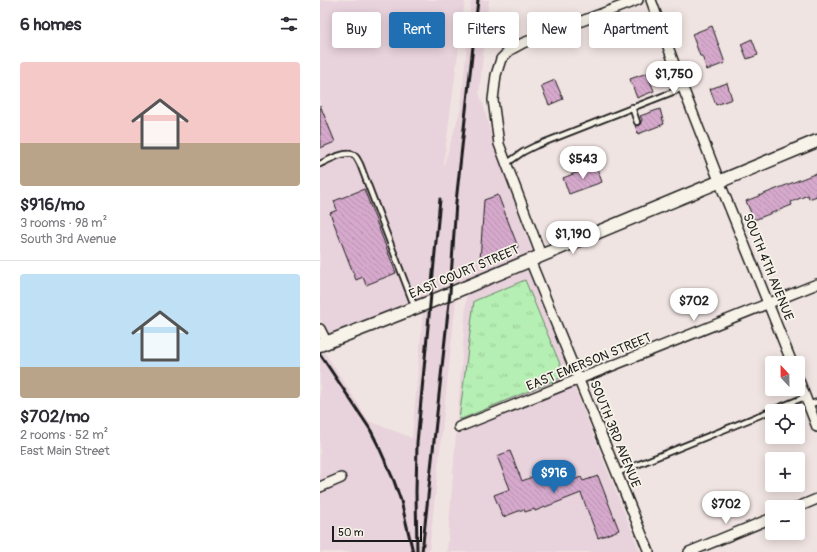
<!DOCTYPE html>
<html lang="en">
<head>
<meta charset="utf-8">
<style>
  :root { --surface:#fff; --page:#f7f7f7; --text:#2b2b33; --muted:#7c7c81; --line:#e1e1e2; --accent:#1f6fb2 }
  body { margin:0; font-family:Pangolin,sans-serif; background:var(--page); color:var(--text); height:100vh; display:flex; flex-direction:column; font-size:15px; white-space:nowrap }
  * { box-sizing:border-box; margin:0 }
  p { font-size:13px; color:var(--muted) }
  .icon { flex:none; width:22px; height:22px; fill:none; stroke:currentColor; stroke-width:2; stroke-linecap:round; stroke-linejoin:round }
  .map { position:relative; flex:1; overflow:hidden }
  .drawer { display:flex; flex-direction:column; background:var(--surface); width:320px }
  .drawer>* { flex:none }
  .guide { position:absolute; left:12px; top:12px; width:380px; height:36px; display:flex; gap:8px }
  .needle { width:26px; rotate:338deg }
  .controls { position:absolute; left:445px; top:356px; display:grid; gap:8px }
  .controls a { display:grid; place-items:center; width:40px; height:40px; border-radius:4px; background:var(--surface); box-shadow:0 2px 10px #0003; font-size:20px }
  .scale { position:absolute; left:12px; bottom:10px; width:90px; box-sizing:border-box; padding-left:4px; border:2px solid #1c1c1c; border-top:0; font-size:11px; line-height:14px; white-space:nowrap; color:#1c1c1c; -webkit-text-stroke:3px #f7f3e8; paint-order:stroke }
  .price { position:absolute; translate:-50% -34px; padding:0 9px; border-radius:14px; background:#fff; color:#222; font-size:13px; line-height:26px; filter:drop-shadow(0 1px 2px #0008) }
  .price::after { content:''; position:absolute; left:50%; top:24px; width:12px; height:9px; margin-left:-6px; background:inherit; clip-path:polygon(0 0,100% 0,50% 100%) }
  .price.active { background:var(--accent); color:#fff }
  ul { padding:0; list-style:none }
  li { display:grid; align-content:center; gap:8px; height:212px; padding:0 20px }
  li+li { border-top:1px solid var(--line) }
  li span { display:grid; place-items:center; height:124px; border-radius:4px; color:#555 }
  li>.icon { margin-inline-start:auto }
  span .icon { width:72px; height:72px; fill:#fffc; stroke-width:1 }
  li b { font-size:17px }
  h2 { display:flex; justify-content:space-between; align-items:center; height:48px; padding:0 20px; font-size:17px }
  .pill { padding:0 14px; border-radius:4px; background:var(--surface); box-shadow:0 2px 10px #0003; font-size:14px; line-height:36px }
  .pill.active { background:var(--accent); color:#fff }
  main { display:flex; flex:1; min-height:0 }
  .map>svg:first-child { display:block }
  .built { fill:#e8d2db }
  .grass { fill:url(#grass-tufts); stroke:#688668 }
  .building { fill:url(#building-back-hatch); stroke:#1c1c1c }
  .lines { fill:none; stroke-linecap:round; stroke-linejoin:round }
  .service-casing { stroke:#1c1c1c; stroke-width:8 }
  .minor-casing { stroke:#1c1c1c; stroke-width:12 }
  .tertiary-casing { stroke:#1c1c1c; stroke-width:15 }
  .service { stroke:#f7f3e8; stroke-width:4.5 }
  .minor { stroke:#f7f3e8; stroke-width:9 }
  .tertiary { stroke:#f7f3e8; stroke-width:12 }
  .rail { stroke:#1c1c1c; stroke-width:3 }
  .labels { text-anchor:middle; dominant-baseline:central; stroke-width:3.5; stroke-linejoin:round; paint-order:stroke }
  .street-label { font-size:13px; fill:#1c1c1c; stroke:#f7f3e8 }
</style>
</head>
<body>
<main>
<section class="drawer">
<h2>6 homes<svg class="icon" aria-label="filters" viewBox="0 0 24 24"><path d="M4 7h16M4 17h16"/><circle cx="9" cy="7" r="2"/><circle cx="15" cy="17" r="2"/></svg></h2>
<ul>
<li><span style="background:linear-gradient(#f6c9c9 65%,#b9a48a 0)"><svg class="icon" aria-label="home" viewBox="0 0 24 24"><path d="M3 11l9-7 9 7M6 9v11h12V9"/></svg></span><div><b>$916/mo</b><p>3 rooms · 98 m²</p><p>South 3rd Avenue</p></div></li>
<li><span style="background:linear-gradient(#bfe0f5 75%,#b9a48a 0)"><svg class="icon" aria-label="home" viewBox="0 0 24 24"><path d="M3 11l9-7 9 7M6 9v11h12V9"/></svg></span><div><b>$702/mo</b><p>2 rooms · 52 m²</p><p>East Main Street</p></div></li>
</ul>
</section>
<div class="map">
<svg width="497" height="552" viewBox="0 0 497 552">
  <defs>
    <pattern id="grass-tufts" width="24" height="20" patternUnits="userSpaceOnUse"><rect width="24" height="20" fill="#b5efb3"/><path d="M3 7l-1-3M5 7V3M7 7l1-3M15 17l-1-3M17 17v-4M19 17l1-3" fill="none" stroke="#9bcc99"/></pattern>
    <pattern id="building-back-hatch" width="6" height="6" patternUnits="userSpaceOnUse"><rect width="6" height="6" fill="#d6a9cc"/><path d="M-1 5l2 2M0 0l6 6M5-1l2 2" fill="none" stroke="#b791af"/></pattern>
  </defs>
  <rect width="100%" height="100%" fill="#f0e4e2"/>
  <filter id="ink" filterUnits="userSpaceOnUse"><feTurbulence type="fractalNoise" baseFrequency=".025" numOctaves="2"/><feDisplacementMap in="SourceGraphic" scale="8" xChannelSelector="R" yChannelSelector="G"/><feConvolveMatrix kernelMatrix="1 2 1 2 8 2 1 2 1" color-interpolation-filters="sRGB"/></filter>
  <g filter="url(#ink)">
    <g class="built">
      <path d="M0 0H145L123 168 141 108 151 0H169L159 93 164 107 175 149 213 254 140 285 137 282 107 295V300L8 336 0 318Z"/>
      <path d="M206 266 320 552H127L147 292Z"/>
      <path d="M136 300 109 552H0V357L4 351 49 421 92 438 103 311Z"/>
    </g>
    <path class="grass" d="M205 280 245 376 139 420 154 301Z"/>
    <g class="building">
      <path d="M392 26 405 63 387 70 382 56H380L372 34Z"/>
      <path d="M432 39 438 55 427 59 421 44Z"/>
      <path d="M327 73 334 91 317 98 310 79Z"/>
      <path d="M235 80 243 99 229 105 221 86Z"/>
      <path d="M407 83 412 99 396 105 390 89Z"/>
      <path d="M0 105 15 142 0 148Z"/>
      <path d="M340 109 344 124 318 134 315 125 318 126 320 124 322 120 320 116Z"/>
      <path d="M276 165 282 182 249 194 243 178Z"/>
      <path d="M497 173V196L489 199 488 195 471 202 472 205 434 220 426 201Z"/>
      <path d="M44 189 76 273 46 285 43 277 36 280 10 213 17 210 14 201Z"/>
      <path d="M178 195 198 247 160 261 164 200Z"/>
      <path d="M190 451 202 481 247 463 253 480 261 477 263 481 278 476 299 530 278 538 261 493 215 511 214 509 205 512 204 509 183 517 174 495 190 489 177 456Z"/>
    </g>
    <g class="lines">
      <defs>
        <g id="service">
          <path d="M312 107 317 122"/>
          <path d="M0 164C8 160 27 150 34 155 37 157 38 161 40 164L95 308"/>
          <path d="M186 164 203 152 215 146 363 88"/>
          <path d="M488 405 497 402"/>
          <path d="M297 473 485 397"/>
        </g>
        <g id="minor">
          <path d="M331 0 363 88 405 196 472 363"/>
          <path d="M221 255 179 144 173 100 176 75 181 59 190 50 203 43 318 0"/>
          <path d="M210 260 329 552"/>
          <path d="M0 329 7 343"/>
          <path d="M478 378 497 427"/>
          <path d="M139 427 497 284"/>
          <path d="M0 487 21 478"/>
          <path d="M478 507 497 499"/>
          <path d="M369 552 452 518"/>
        </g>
        <path id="tertiary" d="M0 345 110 302 497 141"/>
      </defs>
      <use href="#service" class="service-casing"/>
      <use href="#minor" class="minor-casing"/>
      <use href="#tertiary" class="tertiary-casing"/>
      <use href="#service" class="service"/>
      <use href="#minor" class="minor"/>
      <use href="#tertiary" class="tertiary"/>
      <g class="rail">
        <path d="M0 354 50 429 58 445 74 481 81 501 93 552"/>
        <path d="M97 552 96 492 97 443 120 199"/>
        <path d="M102 552 130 293 136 202 158 0"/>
      </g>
    </g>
  </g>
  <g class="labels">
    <g class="street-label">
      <text transform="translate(448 267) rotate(68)">SOUTH 4TH AVENUE</text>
      <text transform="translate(144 272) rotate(-23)">EAST COURT STREET</text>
      <text transform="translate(269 362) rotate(-22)">EAST EMERSON STREET</text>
      <text transform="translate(295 434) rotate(68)">SOUTH 3RD AVENUE</text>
    </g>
  </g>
</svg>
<div class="controls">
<a><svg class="needle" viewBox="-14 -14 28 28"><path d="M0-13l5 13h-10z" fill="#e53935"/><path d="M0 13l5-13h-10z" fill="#7c7c81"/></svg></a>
<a><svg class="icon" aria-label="locate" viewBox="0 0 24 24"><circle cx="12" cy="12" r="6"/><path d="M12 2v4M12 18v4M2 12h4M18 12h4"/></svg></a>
<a>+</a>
<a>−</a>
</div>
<div class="scale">50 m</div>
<b class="price" style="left:354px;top:95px">$1,750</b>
<b class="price" style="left:263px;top:180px">$543</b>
<b class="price" style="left:253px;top:255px">$1,190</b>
<b class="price" style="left:374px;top:322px">$702</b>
<b class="price active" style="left:234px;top:494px">$916</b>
<b class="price" style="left:406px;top:525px">$702</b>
<div class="guide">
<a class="pill">Buy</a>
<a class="pill active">Rent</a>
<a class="pill">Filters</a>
<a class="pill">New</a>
<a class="pill">Apartment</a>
</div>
</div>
</main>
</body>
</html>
